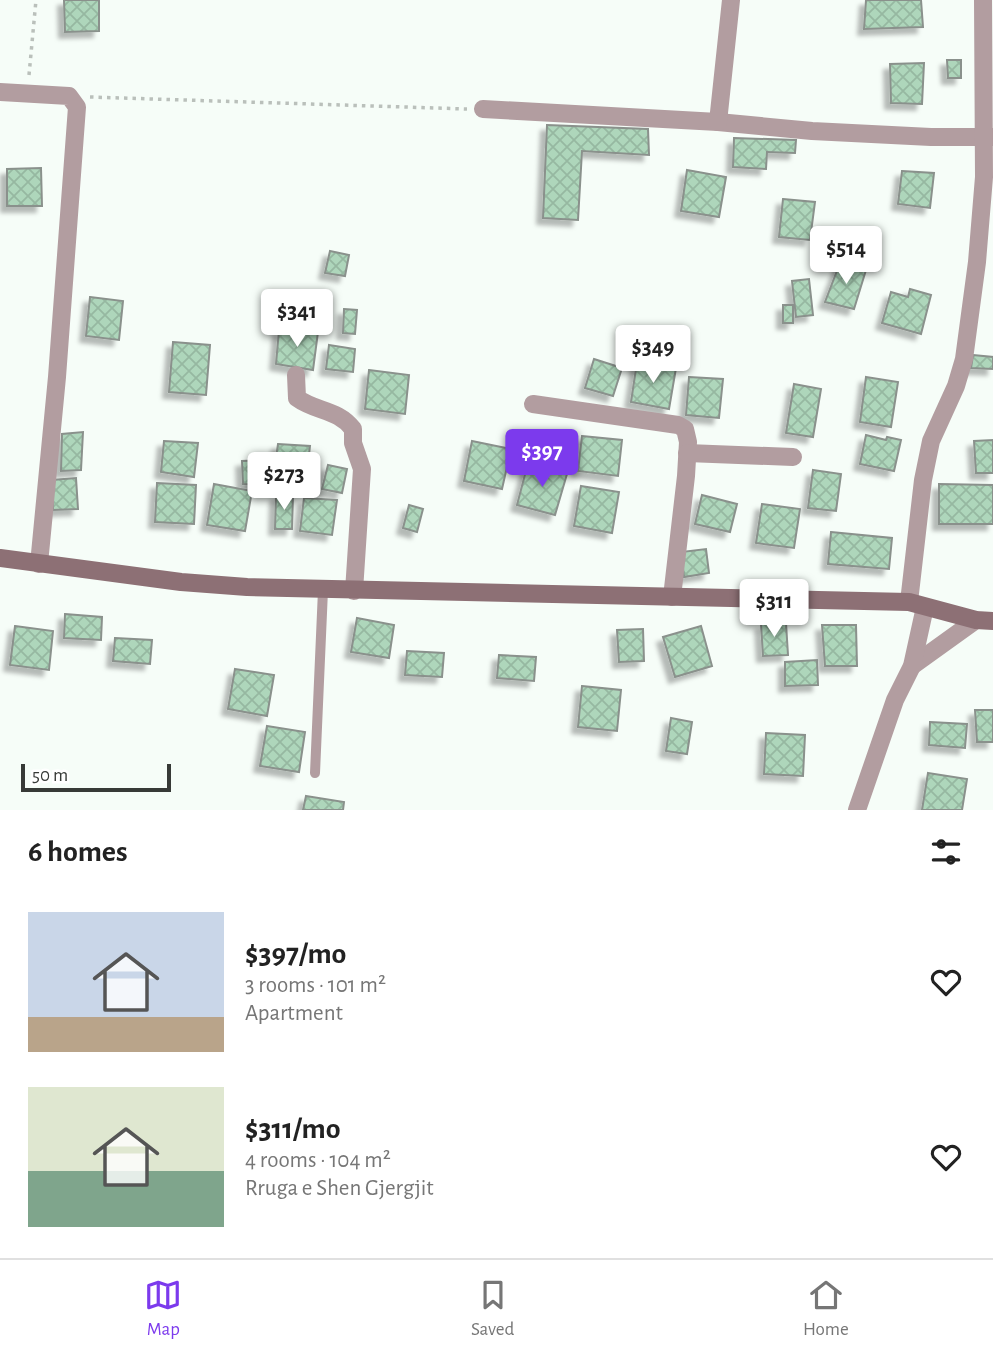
<!DOCTYPE html>
<html lang="en">
<head>
<meta charset="utf-8">
<style>
  :root { --surface:#fff; --page:#f6f6f6; --text:#222; --muted:#767676; --line:#e0e0e0; --accent:#7c3aed }
  body { margin:0; font-family:"Alegreya Sans",sans-serif; background:var(--page); color:var(--text); height:100vh; display:flex; flex-direction:column; font-size:26px; white-space:nowrap }
  * { box-sizing:border-box; margin:0 }
  p { font-size:23px; color:var(--muted) }
  .icon { flex:none; width:38px; height:38px; fill:none; stroke:currentColor; stroke-width:2; stroke-linecap:round; stroke-linejoin:round }
  .map { position:relative; height:810px; overflow:hidden }
  .details { display:flex; flex-direction:column; background:var(--surface); flex:1 }
  .details>* { flex:none }
  .scale { position:absolute; left:21px; bottom:18px; width:150px; box-sizing:border-box; padding-left:7px; border:4px solid #373a37; border-top:0; font-size:19px; line-height:24px; white-space:nowrap; color:#373a37; -webkit-text-stroke:5px #fff; paint-order:stroke }
  .price { position:absolute; translate:-50% -60px; padding:0 16px; border-radius:7px; background:#fff; color:#222; font-size:23px; line-height:46px; filter:drop-shadow(0 2px 4px #0008) }
  .price::after { content:''; position:absolute; left:50%; top:42px; width:21px; height:16px; margin-left:-10px; background:inherit; clip-path:polygon(0 0,100% 0,50% 100%) }
  .price.selected { background:var(--accent); color:#fff }
  ul { padding:0; list-style:none }
  li { display:flex; align-items:center; gap:21px; height:175px; padding:0 28px }
  li span { display:grid; place-items:center; flex:none; width:196px; height:140px; border-radius:0px; color:#555 }
  li>.icon { margin-inline-start:auto }
  span .icon { width:84px; height:84px; fill:#fffc; stroke-width:1 }
  li b { font-size:30px }
  h2 { display:flex; justify-content:space-between; align-items:center; height:84px; padding:0 28px; font-size:30px }
  .menu { display:flex; justify-content:space-around; align-items:center; height:98px; border-top:2px solid var(--line); background:var(--surface); font-size:19px; color:var(--muted) }
  .menu a { display:grid; justify-items:center; gap:4px }
  .menu .selected { color:var(--accent) }
  .map>svg:first-child { display:block }
  .building { fill:url(#building-cross-hatch); stroke:#8a918c; stroke-width:2; filter:url(#shadow) }
  .lines { fill:none; stroke-linecap:round; stroke-linejoin:round }
  .path { stroke:#bac0bb; stroke-width:3.5; stroke-dasharray:3.5 5; stroke-linecap:butt }
  .lane { stroke:#b29da0; stroke-width:10 }
  .street { stroke:#b29da0; stroke-width:18 }
  .secondary { stroke:#8d7075; stroke-width:18 }
</style>
</head>
<body>
<div class="map">
<svg width="993" height="810" viewBox="0 0 993 810">
  <defs>
    <pattern id="building-cross-hatch" width="8" height="8" patternUnits="userSpaceOnUse" patternTransform="scale(1.75)"><rect width="8" height="8" fill="#aed6bb"/><path d="M0 0l8 8M0 8l8-8" fill="none" stroke="#96b8a1"/></pattern>
    <filter id="shadow"><feDropShadow dx="-6" dy="6" stdDeviation="2" flood-color="#0004"/></filter>
  </defs>
  <rect width="100%" height="100%" fill="#f6fdf8"/>
  <g class="building">
    <path d="M64 0H99V31L65 32Z"/>
    <path d="M866 0H921L923 27 864 29Z"/>
    <path d="M947 60H961V78H948Z"/>
    <path d="M924 63 922 104 891 103 890 64Z"/>
    <path d="M547 125 648 129 649 155 582 151 578 220 543 218Z"/>
    <path d="M734 138 796 140 795 153 767 152 766 169 733 167Z"/>
    <path d="M41 168 42 206H7V169Z"/>
    <path d="M687 170 726 177 719 217 681 211Z"/>
    <path d="M902 171 934 173 930 208 898 204Z"/>
    <path d="M783 199 815 202 810 240 779 237Z"/>
    <path d="M330 251 349 255 345 276 325 273Z"/>
    <path d="M840 263 866 270 854 309 825 302Z"/>
    <path d="M809 279 813 315 796 317 792 281Z"/>
    <path d="M910 289 931 295 921 334 882 323 891 292 908 297Z"/>
    <path d="M90 297 123 301 119 340 86 336Z"/>
    <rect x="783" y="305" width="10" height="18"/>
    <path d="M344 309 357 310 355 334 343 333Z"/>
    <path d="M279 330 318 332 313 370 276 364Z"/>
    <path d="M173 342 210 345 206 395 169 392Z"/>
    <path d="M329 345 355 349 353 372 326 369Z"/>
    <path d="M973 355 993 357V369L971 368Z"/>
    <path d="M594 359 622 368 613 396 585 388Z"/>
    <path d="M637 362 676 368 669 409 631 402Z"/>
    <path d="M369 370 409 375 405 414 365 409Z"/>
    <path d="M689 377 723 379 719 418 686 415Z"/>
    <path d="M866 377 898 382 891 427 860 422Z"/>
    <path d="M794 384 821 389 813 437 786 433Z"/>
    <path d="M83 432 81 470 61 471 62 434Z"/>
    <path d="M866 435 886 440 887 437 901 440 894 471 860 464Z"/>
    <path d="M582 436 622 440 618 476 578 471Z"/>
    <path d="M993 440V473H976L974 441Z"/>
    <path d="M164 441 198 443 194 477 161 472Z"/>
    <path d="M472 441 511 449 502 489 464 481Z"/>
    <path d="M278 444 310 446 306 481 273 477Z"/>
    <path d="M271 460 270 471 260 474V485L243 484 242 461Z"/>
    <path d="M528 463 567 474 555 515 517 505Z"/>
    <path d="M328 465 347 469 342 493 322 489Z"/>
    <path d="M813 470 841 474 836 511 808 508Z"/>
    <path d="M76 478 78 509 53 510 52 480Z"/>
    <path d="M157 483 196 485 194 524 155 522Z"/>
    <path d="M214 484 252 491 245 531 207 525Z"/>
    <path d="M939 484 993 485V524H939Z"/>
    <path d="M581 486 619 492 612 533 574 526Z"/>
    <path d="M276 495 293 496 292 529H275Z"/>
    <path d="M702 495 737 504 730 532 695 524Z"/>
    <path d="M304 498 337 500 332 535 300 531Z"/>
    <path d="M762 504 800 509 794 548 756 543Z"/>
    <path d="M409 505 423 509 417 532 403 528Z"/>
    <path d="M831 532 892 538 889 569 828 564Z"/>
    <path d="M706 549 709 573 684 577 681 552Z"/>
    <path d="M65 614 102 617 101 640 64 638Z"/>
    <path d="M357 618 394 625 389 658 351 652Z"/>
    <path d="M786 623 788 655 763 656 761 624Z"/>
    <path d="M822 625H856L857 666H825Z"/>
    <path d="M15 626 53 631 49 670 10 665Z"/>
    <path d="M701 626 712 666 675 677 663 637Z"/>
    <path d="M643 629 644 661 619 662 617 630Z"/>
    <path d="M115 638 152 640 150 664 113 661Z"/>
    <path d="M407 651 444 653 442 677 405 675Z"/>
    <path d="M499 655 536 657 534 681 497 678Z"/>
    <path d="M817 660 818 685 785 686V662Z"/>
    <path d="M235 669 274 675 267 716 228 709Z"/>
    <path d="M582 686 621 690 617 731 578 727Z"/>
    <path d="M975 710H993V742H977Z"/>
    <path d="M671 718 692 722 687 754 666 751Z"/>
    <path d="M930 722 967 724 965 748 929 745Z"/>
    <path d="M267 726 305 732 299 772 260 766Z"/>
    <path d="M766 733 805 735 803 776 764 774Z"/>
    <path d="M928 773 967 779 962 810H922Z"/>
    <path d="M306 796 344 802 343 810H303Z"/>
  </g>
  <g class="lines">
    <g class="path">
      <path d="M29 75 36 0"/>
      <path d="M90 97 467 109"/>
    </g>
    <path class="lane" d="M315 773 323 590"/>
    <g class="street">
      <path d="M0 92 69 96 77 107 57 377 39 564"/>
      <path d="M483 109 718 122 812 131 931 137H993"/>
      <path d="M718 122 731 0"/>
      <path d="M296 375 297 398C316 412 338 409 353 429V443L362 469 354 591"/>
      <path d="M533 404 678 425 685 429 688 442 686 476 672 597"/>
      <path d="M687 453 793 457"/>
      <path d="M909 602 923 480 931 441 956 386 964 359 977 262 984 177 983 0"/>
      <path d="M912 666 976 620"/>
      <path d="M857 810 895 700 912 666 925 607"/>
    </g>
    <path class="secondary" d="M0 558 181 582 247 587 909 602 976 620 993 621"/>
  </g>
</svg>
<div class="scale">50 m</div>
<b class="price" style="left:846px;top:286px">$514</b>
<b class="price" style="left:297px;top:349px">$341</b>
<b class="price" style="left:653px;top:385px">$349</b>
<b class="price selected" style="left:542px;top:489px">$397</b>
<b class="price" style="left:284px;top:512px">$273</b>
<b class="price" style="left:774px;top:639px">$311</b>
</div>
<section class="details">
<h2>6 homes<svg class="icon" aria-label="filters" viewBox="0 0 24 24"><path d="M4 7h16M4 17h16"/><circle cx="9" cy="7" r="2"/><circle cx="15" cy="17" r="2"/></svg></h2>
<ul>
<li><span style="background:linear-gradient(#c9d6e8 75%,#b9a48a 0)"><svg class="icon" aria-label="home" viewBox="0 0 24 24"><path d="M3 11l9-7 9 7M6 9v11h12V9"/></svg></span><div><b>$397/mo</b><p>3 rooms · 101 m²</p><p>Apartment</p></div><svg class="icon" aria-label="heart" viewBox="0 0 24 24"><path d="M12 20l-8-8c-3-5 5-10 8-4 3-6 11-1 8 4z"/></svg></li>
<li><span style="background:linear-gradient(#dfe7d0 60%,#7fa58c 0)"><svg class="icon" aria-label="home" viewBox="0 0 24 24"><path d="M3 11l9-7 9 7M6 9v11h12V9"/></svg></span><div><b>$311/mo</b><p>4 rooms · 104 m²</p><p>Rruga e Shen Gjergjit</p></div><svg class="icon" aria-label="heart" viewBox="0 0 24 24"><path d="M12 20l-8-8c-3-5 5-10 8-4 3-6 11-1 8 4z"/></svg></li>
</ul>
</section>
<nav class="menu">
<a class="selected"><svg class="icon" aria-label="map" viewBox="0 0 24 24"><path d="M3 6l6-2 6 2 6-2v14l-6 2-6-2-6 2zM9 4v14M15 6v14"/></svg>Map</a>
<a><svg class="icon" aria-label="saved" viewBox="0 0 24 24"><path d="M7 4h10v16l-5-4-5 4z"/></svg>Saved</a>
<a><svg class="icon" aria-label="home" viewBox="0 0 24 24"><path d="M3 11l9-7 9 7M6 9v11h12V9"/></svg>Home</a>
</nav>
</body>
</html>
